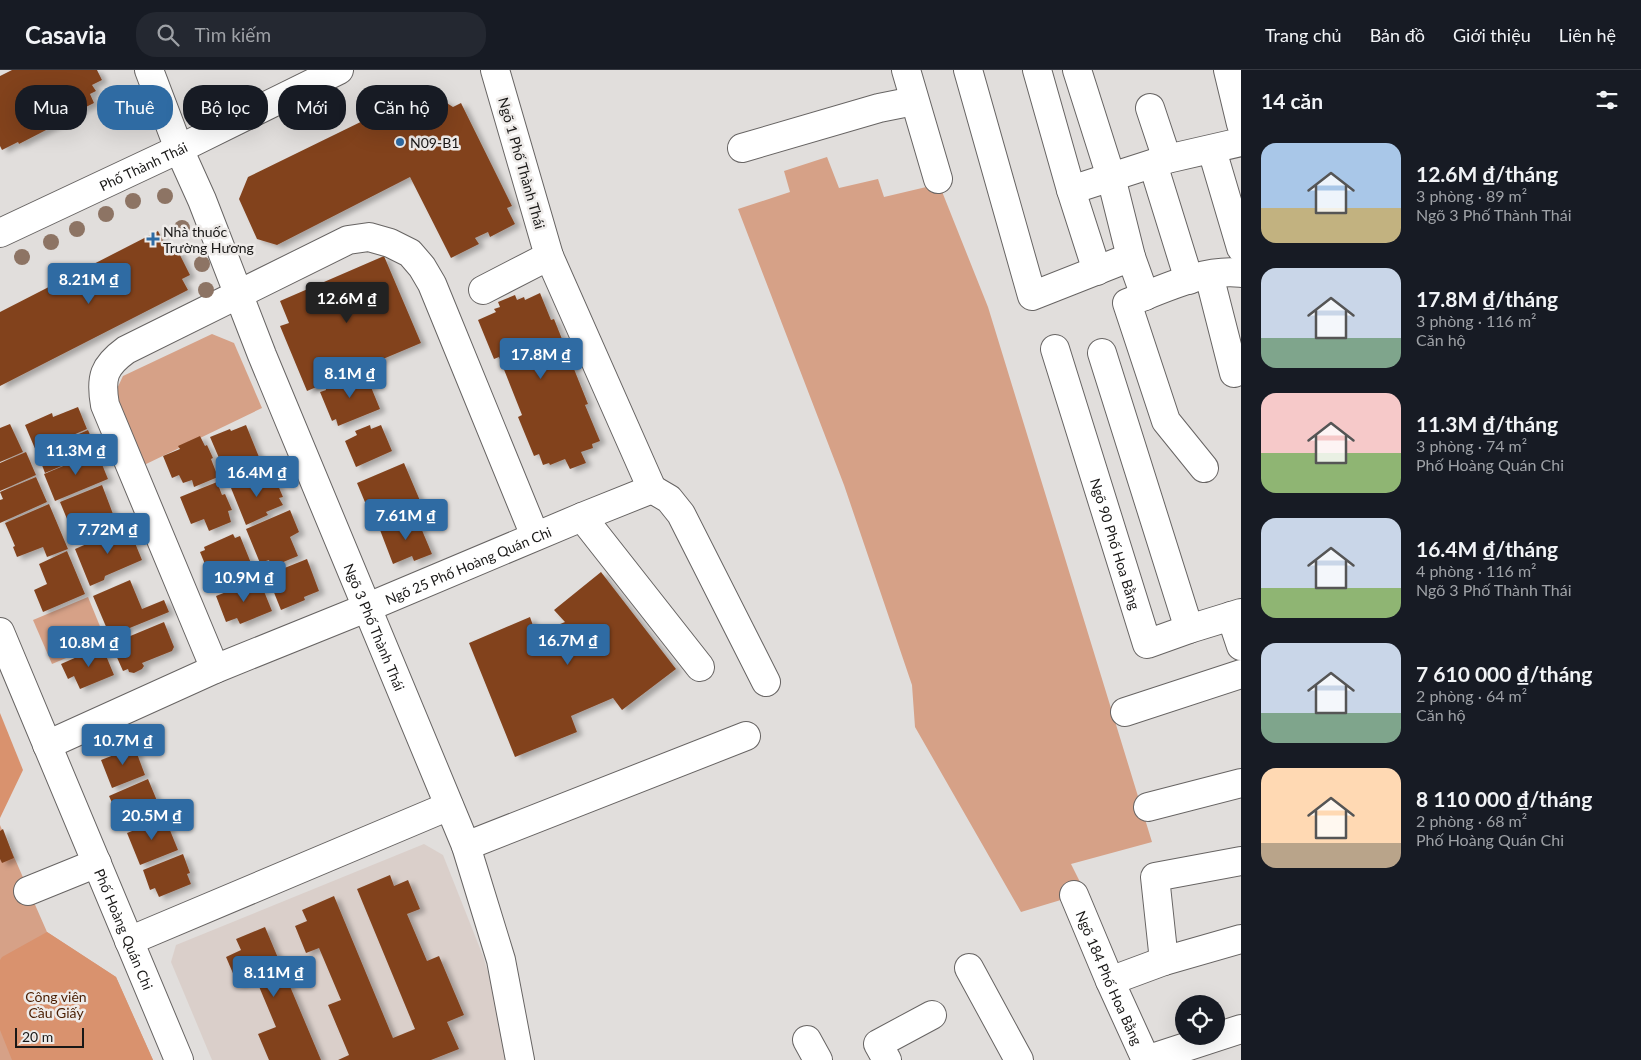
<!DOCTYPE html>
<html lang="vi">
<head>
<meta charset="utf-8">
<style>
  :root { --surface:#171b24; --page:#242831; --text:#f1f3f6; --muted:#9ea1a6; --line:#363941; --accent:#2f6ba3 }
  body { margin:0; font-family:Lato,sans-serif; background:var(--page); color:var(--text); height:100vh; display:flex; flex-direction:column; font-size:19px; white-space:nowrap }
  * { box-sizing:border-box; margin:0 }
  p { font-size:16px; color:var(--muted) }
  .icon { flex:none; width:28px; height:28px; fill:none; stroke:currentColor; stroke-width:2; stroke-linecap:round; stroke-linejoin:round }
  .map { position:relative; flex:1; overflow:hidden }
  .details { display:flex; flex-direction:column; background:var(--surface); width:400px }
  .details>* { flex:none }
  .banner { position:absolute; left:15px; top:15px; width:475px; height:45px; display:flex; gap:10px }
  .buttons { position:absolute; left:1175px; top:925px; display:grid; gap:10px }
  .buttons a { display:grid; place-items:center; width:50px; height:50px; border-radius:50%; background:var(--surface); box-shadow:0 5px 20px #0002; font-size:25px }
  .scale { position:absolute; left:15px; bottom:12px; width:69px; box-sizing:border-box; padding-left:5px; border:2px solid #191817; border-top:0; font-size:14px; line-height:18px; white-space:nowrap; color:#191817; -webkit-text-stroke:4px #eeebe9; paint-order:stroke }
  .price { position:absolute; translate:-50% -42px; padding:0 11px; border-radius:5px; background:var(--accent); color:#fff; font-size:16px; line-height:32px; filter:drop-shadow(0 1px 2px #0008) }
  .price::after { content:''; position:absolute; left:50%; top:30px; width:15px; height:11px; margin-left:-8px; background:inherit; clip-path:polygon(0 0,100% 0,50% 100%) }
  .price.current { background:#222; color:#fff }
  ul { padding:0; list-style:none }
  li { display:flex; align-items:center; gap:15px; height:125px; padding:0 20px }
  li span { display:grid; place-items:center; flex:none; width:140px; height:100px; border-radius:15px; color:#555 }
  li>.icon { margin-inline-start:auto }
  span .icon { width:60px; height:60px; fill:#fffc; stroke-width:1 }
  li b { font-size:21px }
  h2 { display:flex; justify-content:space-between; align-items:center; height:60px; padding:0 20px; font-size:21px }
  .tag { padding:0 18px; border-radius:20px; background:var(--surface); box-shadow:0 5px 20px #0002; font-size:18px; line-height:45px }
  .tag.current { background:var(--accent); color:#fff }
  header { display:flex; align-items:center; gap:30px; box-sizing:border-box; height:70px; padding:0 25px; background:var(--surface); border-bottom:1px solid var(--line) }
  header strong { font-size:24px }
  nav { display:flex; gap:28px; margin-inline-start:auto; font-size:18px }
  .search { width:350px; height:45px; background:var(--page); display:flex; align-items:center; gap:12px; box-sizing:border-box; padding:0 18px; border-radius:20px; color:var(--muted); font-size:19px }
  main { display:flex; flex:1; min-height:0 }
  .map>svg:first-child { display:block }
  .built { fill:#dacfca }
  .green { fill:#d6a187 }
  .forest { fill:#d9926e }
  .building { fill:#82431f; filter:url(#shadow) }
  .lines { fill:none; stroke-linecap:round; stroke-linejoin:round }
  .minor-casing { stroke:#676463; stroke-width:30 }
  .minor { stroke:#fff; stroke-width:28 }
  .tree { fill:#8d7464 }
  .poi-dot { fill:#2f6ba3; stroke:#eeebe9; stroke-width:2 }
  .labels { text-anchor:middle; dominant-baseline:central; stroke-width:5; stroke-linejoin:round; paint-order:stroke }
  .poi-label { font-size:14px; fill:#191817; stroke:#eeebe9; text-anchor:start }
  .street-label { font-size:14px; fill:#191817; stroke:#eeebe9 }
  .park-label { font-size:14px; fill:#491d01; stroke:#eeebe9 }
</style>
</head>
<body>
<header>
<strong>Casavia</strong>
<div class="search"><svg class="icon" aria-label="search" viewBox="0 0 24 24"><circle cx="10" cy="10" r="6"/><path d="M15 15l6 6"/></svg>Tìm kiếm</div>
<nav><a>Trang chủ</a><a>Bản đồ</a><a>Giới thiệu</a><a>Liên hệ</a></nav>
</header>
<main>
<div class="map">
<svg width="1241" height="990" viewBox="0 0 1241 990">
  <defs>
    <filter id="shadow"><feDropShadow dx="5.5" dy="3" stdDeviation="2.5" flood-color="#0004"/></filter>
  </defs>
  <rect width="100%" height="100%" fill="#e1dedc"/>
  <path class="built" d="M424 774 443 785 483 886 503 952 507 990H212L171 892 176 875Z"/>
  <g class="green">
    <path d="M827 87 839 118 878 109 884 127 939 114 988 237 1152 772 1071 794 1086 824 1074 826 1021 842 915 657 912 615 844 415 738 139 790 122 784 101Z"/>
    <path d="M212 264 234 273 262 338 142 396 114 325 123 306Z"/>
    <path d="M88 527 106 571 52 594 33 550Z"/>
    <path d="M0 755 47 862 116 907 153 990H0Z"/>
  </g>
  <g class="forest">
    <path d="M0 643 23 700 0 748Z"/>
    <path d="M47 862 116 907 153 990H12L0 960V890L2 887Z"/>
  </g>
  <g class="building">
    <path d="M12 0H97L102 10 92 15 96 21 90 24 94 33 80 40 81 42 19 74 18 72 2 80 0 76V6Z"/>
    <path d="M424 21 428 30 436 26 453 37 461 33 512 136 507 138 515 154 490 167 488 162 475 168 479 174 451 188 410 107 277 175 257 169 239 129 248 107Z"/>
    <path d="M158 161 169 183 177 179 190 205 182 209 188 220 0 316V242Z"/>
    <path d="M384 186 421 273 307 321 280 256 289 253 280 231Z"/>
    <path d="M540 223 551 250 554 249 588 334 585 335 600 371 592 374 593 378 581 382 586 393 570 399 565 389 550 395 549 393 543 395 539 384 534 386 518 347 522 345 499 287 494 289 478 250 496 242 494 239 500 237 498 232 515 225 517 230 524 227 525 230Z"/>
    <path d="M364 300 380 339 338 356 336 349 332 351 320 322 326 320 325 316Z"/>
    <path d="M78 337 87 359 36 381 25 355 52 343 53 347Z"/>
    <path d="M10 354 23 382 0 392V358Z"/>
    <path d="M246 355 259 387 234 397 232 391 222 395 210 367 230 359 231 361Z"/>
    <path d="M370 355 371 359 381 355 392 381 356 397 345 371 357 365 355 361Z"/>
    <path d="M88 360 97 381 45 403 37 382Z"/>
    <path d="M200 366 205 376 207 375 213 388 211 389 218 407 194 417 192 410 183 413 179 405 172 408 163 386 180 379 178 376Z"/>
    <path d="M26 382 36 405 0 421V393Z"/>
    <path d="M97 382 108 409 55 431 44 404Z"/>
    <path d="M404 393 421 433 394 444 392 441 372 449 357 413Z"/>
    <path d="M269 403 273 414 277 413 283 427 279 428 283 435 266 442 268 445 246 455 231 418Z"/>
    <path d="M36 407 47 432 0 453V430L3 429 0 422Z"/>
    <path d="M217 412 222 425 225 424 232 440 228 441 231 452 209 461 204 449 191 454 180 427Z"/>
    <path d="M102 415 113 444 88 455 90 460 74 466 60 432Z"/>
    <path d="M49 434 68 479 47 487 43 477 17 487 13 477 15 476 5 453Z"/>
    <path d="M290 440 299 462 290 467 298 486 271 497 269 490 260 493 246 459Z"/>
    <path d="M416 446 432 484 414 491 412 486 393 494 380 460Z"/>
    <path d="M128 456 142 490 105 506 104 510 90 516 75 479Z"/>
    <path d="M233 464 235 468 240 466 251 493 234 501 233 496 214 504 211 498 207 499 200 482 205 480 204 477Z"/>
    <path d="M67 481 85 524 43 542 34 520 47 514 39 494Z"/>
    <path d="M307 489 319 521 304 527 305 530 281 540 267 505Z"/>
    <path d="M601 502 676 599 622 640 613 628 571 646 577 662 515 687 469 573 530 547 536 564 565 552 554 540Z"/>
    <path d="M259 509 272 541 240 554 237 548 226 552 216 526Z"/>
    <path d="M130 510 142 539 164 530 169 542 110 566 93 526Z"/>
    <path d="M164 552 174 577 172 581 142 593 144 596 142 599 134 603 129 602 128 599 123 601 111 574Z"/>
    <path d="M102 576 114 605 80 619 74 606 68 609 61 594Z"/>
    <path d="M133 673 145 705 112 718 101 690 119 683 117 679Z"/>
    <path d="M148 709 160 738 157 743 137 752 135 749 126 753 121 742 117 744 109 726Z"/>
    <path d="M165 748 178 780 140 795 127 763Z"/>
    <path d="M3 759 14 788 2 793 0 789V761Z"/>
    <path d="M183 784 190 803 187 804 191 814 159 827 155 818 150 820 143 800Z"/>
    <path d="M390 805 394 816 408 810 420 839 407 844 427 891 439 886 464 945 447 952 459 979 431 990H338L349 985 328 935 341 930 319 878 306 883 295 856 307 851 302 840 334 826 393 968 415 959 357 819Z"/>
    <path d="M265 857 321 990H269L258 964 276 957 255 907 238 915 226 887 241 880 236 869Z"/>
  </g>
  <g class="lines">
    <defs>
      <g id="minor">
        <path id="s1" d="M149 0 179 79 202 130 262 285 466 776 501 890 520 990"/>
        <path d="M906 0 938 109"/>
        <path d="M968 0 1032 226 1131 187 1145 226"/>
        <path d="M1037 0 1071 120 1097 201"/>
        <path d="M1077 0 1111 107 1131 187"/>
        <path d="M1228 0 1241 54"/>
        <path d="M1150 38 1167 89"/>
        <path d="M742 78 879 38 914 31"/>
        <path d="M1212 80 1241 178"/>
        <path d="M1153 94 1189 210"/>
        <path d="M1071 120 1167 89 1241 72"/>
        <path id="s2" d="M0 163 179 79 339 0"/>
        <path d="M549 186 652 419"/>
        <path d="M1209 205 1234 303"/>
        <path d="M483 220 549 186 495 0"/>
        <path id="s3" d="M1055 279 1147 574 1189 559 1241 543"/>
        <path d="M1102 283 1189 559"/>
        <path d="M1204 398 1166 351 1127 233C1161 220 1205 198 1241 203"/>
        <path d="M652 419 669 429 681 444 766 612"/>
        <path d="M582 447 700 597"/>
        <path d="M1231 546 1241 576"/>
        <path id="s4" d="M0 562 179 990"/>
        <path d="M215 599 105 335C100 307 104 296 126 280L348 170 369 167 390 173 410 183 422 197 432 214 535 466"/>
        <path d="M1125 642 1241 604"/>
        <path id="s5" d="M47 675 215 599 366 538 582 447 652 419"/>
        <path d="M1148 737 1241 713"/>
        <path d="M466 776 746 666"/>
        <path d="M1241 791 1155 807 1164 891 1241 869"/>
        <path d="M28 821 97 793"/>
        <path id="s6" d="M1074 825 1110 911 1146 990"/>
        <path d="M129 871 449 736"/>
        <path d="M969 898 1019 990"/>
        <path d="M1110 911 1164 891"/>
        <path d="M807 970 818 990"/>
        <path d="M887 990 878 974 932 945"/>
        <path d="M1146 990 1241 959"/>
      </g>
    </defs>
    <use href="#minor" class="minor-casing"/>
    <use href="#minor" class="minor"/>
  </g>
  <g class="tree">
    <circle cx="165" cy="126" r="8"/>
    <circle cx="133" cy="131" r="8"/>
    <circle cx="106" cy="144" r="8"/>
    <circle cx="182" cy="158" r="8"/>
    <circle cx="77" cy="159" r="8"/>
    <circle cx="51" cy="172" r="8"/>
    <circle cx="22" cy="187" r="8"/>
    <circle cx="202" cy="194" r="8"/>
    <circle cx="206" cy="220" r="8"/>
  </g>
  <g class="poi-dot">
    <circle cx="400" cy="72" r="5"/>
    <path d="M150.5 161.5h5v5h5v5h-5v5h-5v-5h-5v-5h5z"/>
  </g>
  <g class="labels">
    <g class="poi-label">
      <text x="410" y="72">N09-B1</text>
      <text x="163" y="161">Nhà thuốc<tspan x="163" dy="16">Trường Hương</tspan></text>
    </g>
    <g class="street-label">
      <text transform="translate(522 93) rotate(74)">Ngõ 1 Phố Thành Thái</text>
      <text stroke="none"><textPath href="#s2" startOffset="158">Phố Thành Thái</textPath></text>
      <text stroke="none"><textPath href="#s3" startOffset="204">Ngõ 90 Phố Hoa Bằng</textPath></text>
      <text stroke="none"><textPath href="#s5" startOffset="458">Ngõ 25 Phố Hoàng Quán Chi</textPath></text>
      <text stroke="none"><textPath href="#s1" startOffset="601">Ngõ 3 Phố Thành Thái</textPath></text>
      <text stroke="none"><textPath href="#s4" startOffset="322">Phố Hoàng Quán Chi</textPath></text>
      <text stroke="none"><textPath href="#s6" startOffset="90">Ngõ 184 Phố Hoa Bằng</textPath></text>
    </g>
    <g class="park-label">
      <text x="56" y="926">Công viên<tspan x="56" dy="16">Cầu Giấy</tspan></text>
    </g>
  </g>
</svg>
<div class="buttons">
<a><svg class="icon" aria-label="locate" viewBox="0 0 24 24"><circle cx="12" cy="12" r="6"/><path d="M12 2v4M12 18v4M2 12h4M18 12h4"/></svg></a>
</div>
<div class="scale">20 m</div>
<b class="price" style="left:89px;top:235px">8.21M ₫</b>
<b class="price current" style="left:347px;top:254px">12.6M ₫</b>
<b class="price" style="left:541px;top:310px">17.8M ₫</b>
<b class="price" style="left:350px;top:329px">8.1M ₫</b>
<b class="price" style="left:76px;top:406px">11.3M ₫</b>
<b class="price" style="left:257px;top:428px">16.4M ₫</b>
<b class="price" style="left:406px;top:471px">7.61M ₫</b>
<b class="price" style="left:108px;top:485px">7.72M ₫</b>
<b class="price" style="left:244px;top:533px">10.9M ₫</b>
<b class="price" style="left:568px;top:596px">16.7M ₫</b>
<b class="price" style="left:89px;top:598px">10.8M ₫</b>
<b class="price" style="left:123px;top:696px">10.7M ₫</b>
<b class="price" style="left:152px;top:771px">20.5M ₫</b>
<b class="price" style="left:274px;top:928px">8.11M ₫</b>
<div class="banner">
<a class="tag">Mua</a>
<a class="tag current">Thuê</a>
<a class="tag">Bộ lọc</a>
<a class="tag">Mới</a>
<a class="tag">Căn hộ</a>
</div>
</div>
<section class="details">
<h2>14 căn<svg class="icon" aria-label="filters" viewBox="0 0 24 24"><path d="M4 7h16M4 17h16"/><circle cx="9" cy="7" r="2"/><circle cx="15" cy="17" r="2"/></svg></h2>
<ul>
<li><span style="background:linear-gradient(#a9c7e8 65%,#c2b280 0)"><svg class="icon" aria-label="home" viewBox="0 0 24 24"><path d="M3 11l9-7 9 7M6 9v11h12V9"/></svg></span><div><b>12.6M ₫/tháng</b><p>3 phòng · 89 m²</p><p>Ngõ 3 Phố Thành Thái</p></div></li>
<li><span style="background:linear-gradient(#c9d6e8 70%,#7fa58c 0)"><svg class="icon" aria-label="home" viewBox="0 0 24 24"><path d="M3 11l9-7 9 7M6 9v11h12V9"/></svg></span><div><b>17.8M ₫/tháng</b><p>3 phòng · 116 m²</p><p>Căn hộ</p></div></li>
<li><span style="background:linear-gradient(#f6c9c9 60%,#8fb573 0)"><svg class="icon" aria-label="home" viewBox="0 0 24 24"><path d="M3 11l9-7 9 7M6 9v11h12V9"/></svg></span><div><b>11.3M ₫/tháng</b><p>3 phòng · 74 m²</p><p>Phố Hoàng Quán Chi</p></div></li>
<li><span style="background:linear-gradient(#c9d6e8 70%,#8fb573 0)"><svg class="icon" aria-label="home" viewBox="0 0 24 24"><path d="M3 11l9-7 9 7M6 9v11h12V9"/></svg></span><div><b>16.4M ₫/tháng</b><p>4 phòng · 116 m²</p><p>Ngõ 3 Phố Thành Thái</p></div></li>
<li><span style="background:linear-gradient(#c9d6e8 70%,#7fa58c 0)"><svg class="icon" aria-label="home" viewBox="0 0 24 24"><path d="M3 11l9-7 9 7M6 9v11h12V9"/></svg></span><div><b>7 610 000 ₫/tháng</b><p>2 phòng · 64 m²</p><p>Căn hộ</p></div></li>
<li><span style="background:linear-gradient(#ffd9b3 75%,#b9a48a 0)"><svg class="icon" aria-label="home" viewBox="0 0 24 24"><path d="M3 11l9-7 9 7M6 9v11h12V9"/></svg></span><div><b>8 110 000 ₫/tháng</b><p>2 phòng · 68 m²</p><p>Phố Hoàng Quán Chi</p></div></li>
</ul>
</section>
</main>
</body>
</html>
